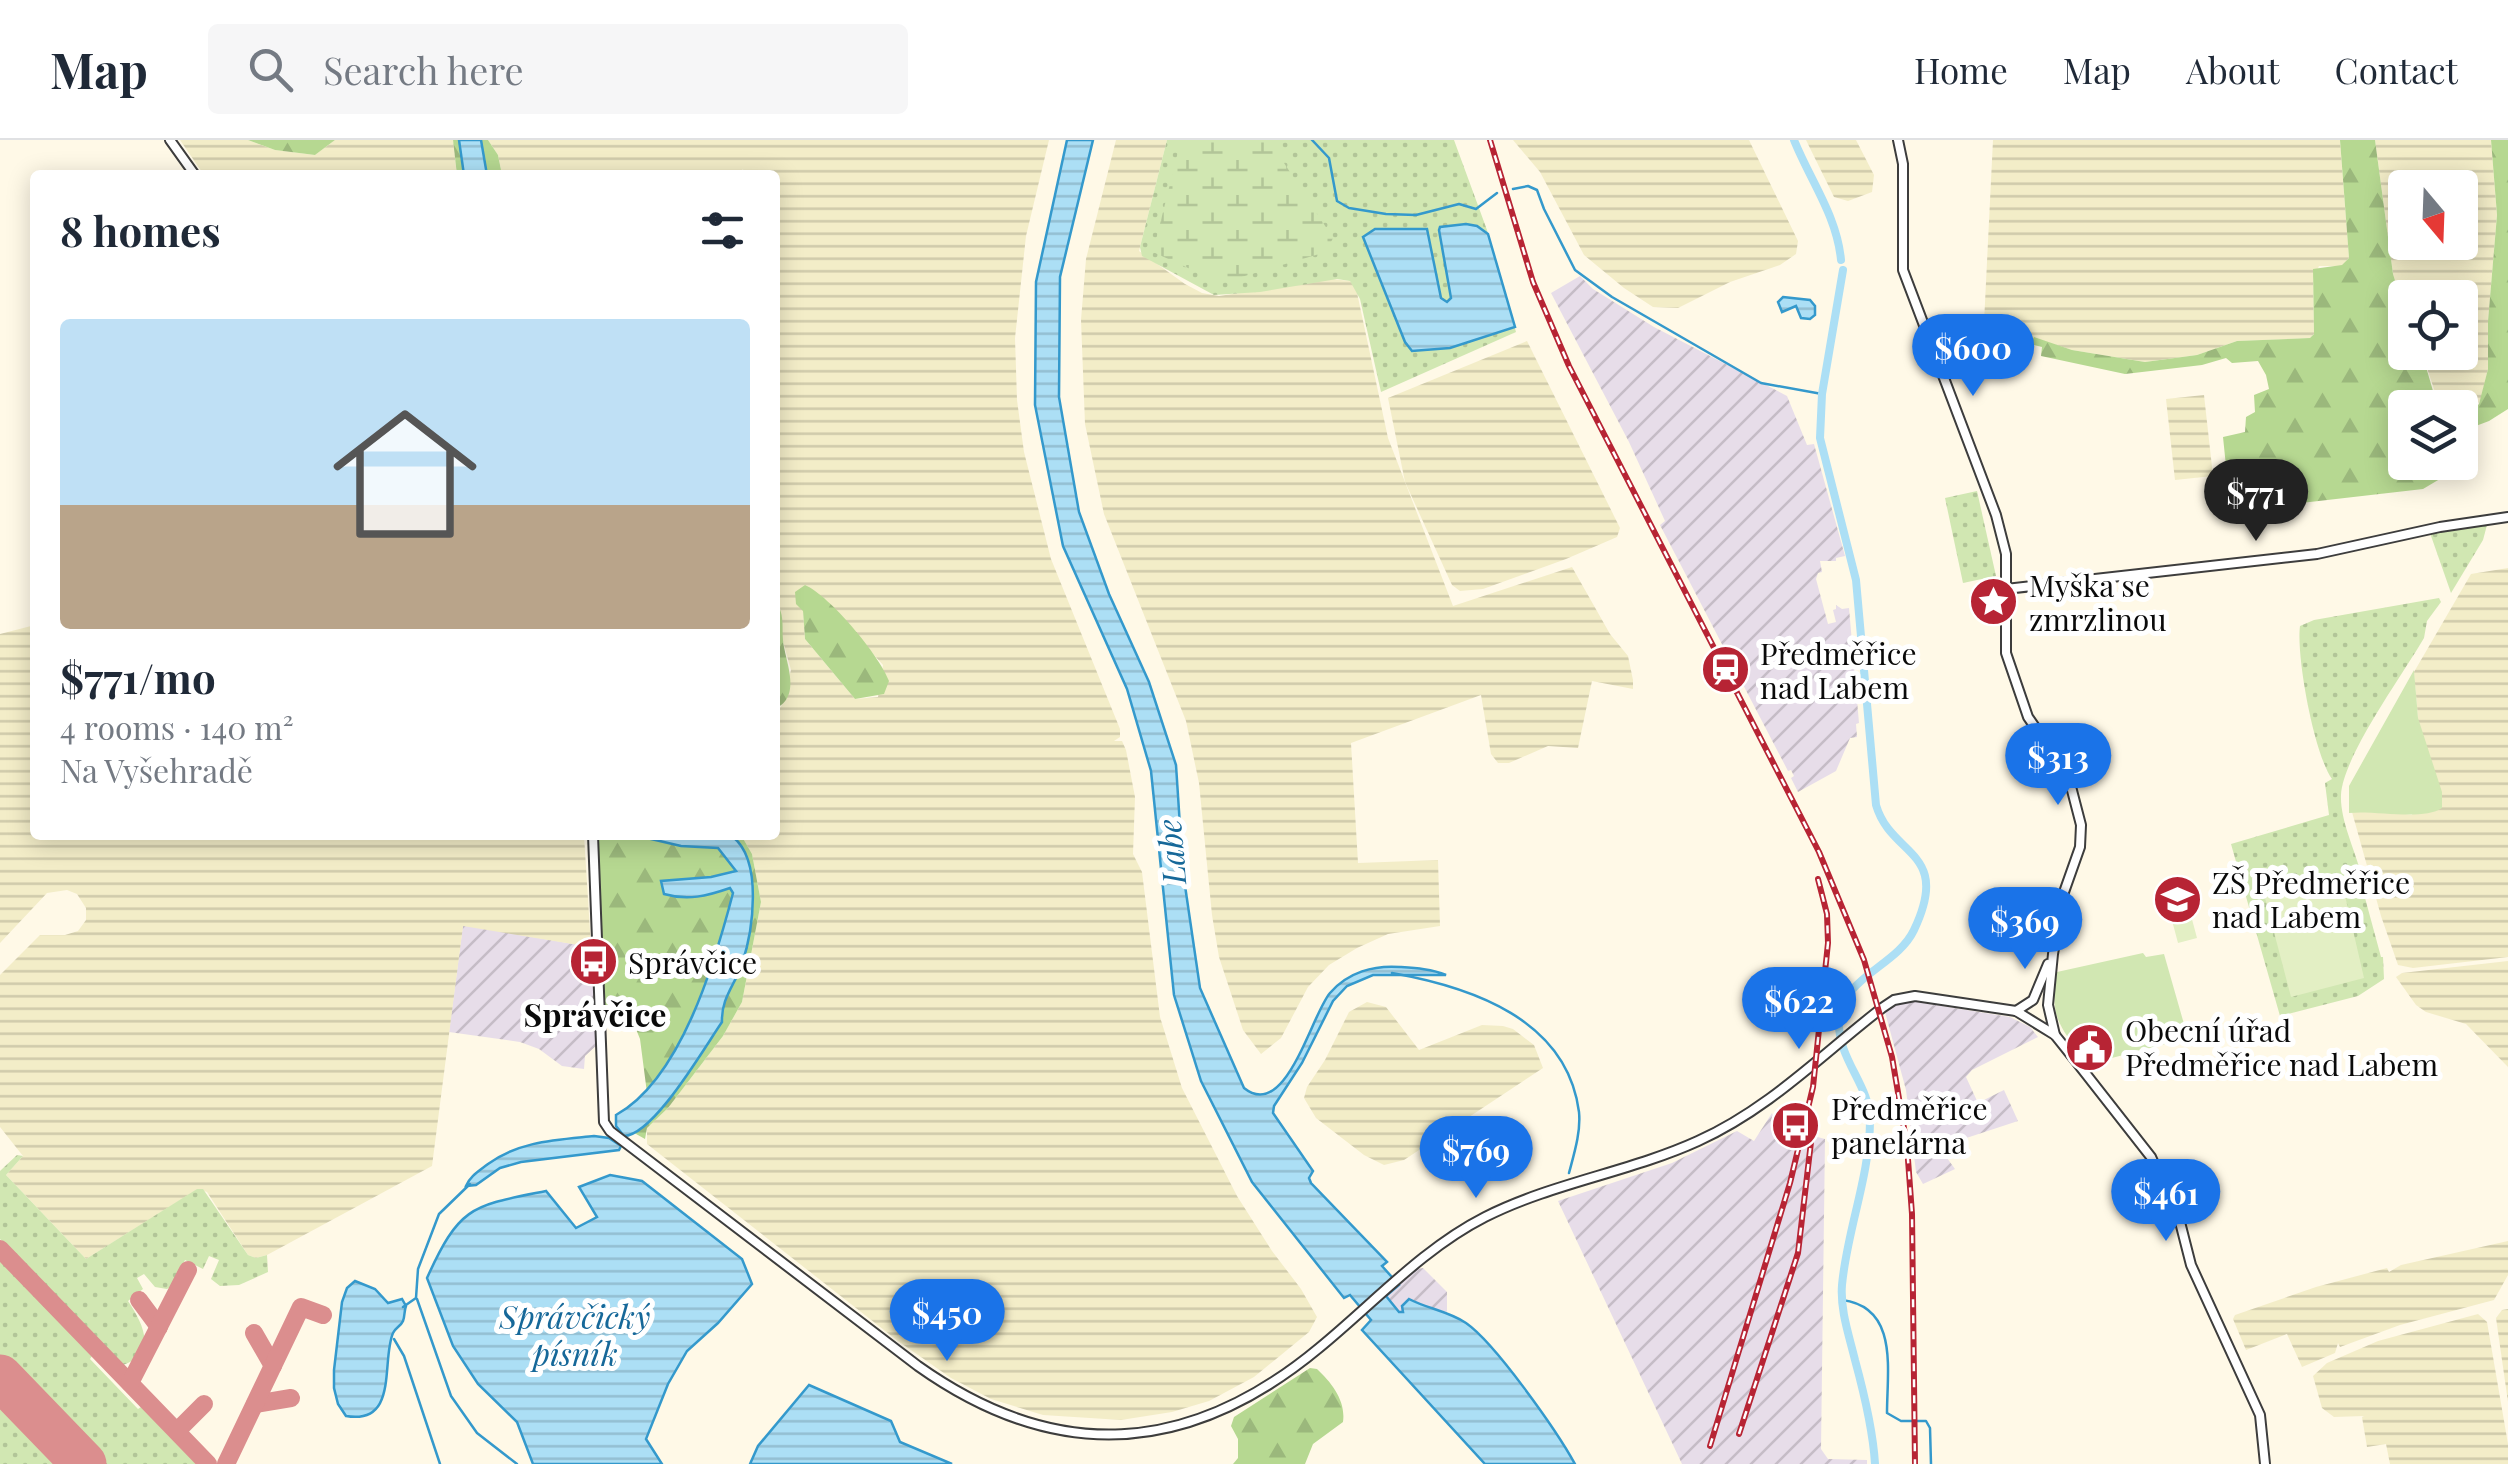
<!DOCTYPE html>
<html lang="en">
<head>
<meta charset="utf-8">
<style>
  :root { --surface:#fff; --page:#f6f6f7; --text:#1f2937; --muted:#747a83; --line:#e0e1e3; --accent:#1a73e8 }
  body { margin:0; font-family:"Playfair Display",serif; background:var(--page); color:var(--text); height:100vh; display:flex; flex-direction:column; font-size:38px; white-space:nowrap }
  * { box-sizing:border-box; margin:0 }
  p { font-size:32px; color:var(--muted) }
  .icon { flex:none; width:55px; height:55px; fill:none; stroke:currentColor; stroke-width:2; stroke-linecap:round; stroke-linejoin:round }
  .map { position:relative; flex:1; overflow:hidden }
  .details { position:absolute; left:30px; top:30px; width:750px; height:670px; display:flex; flex-direction:column; background:var(--surface); border-radius:10px; box-shadow:0 5px 25px #0003 }
  .details>* { flex:none }
  .needle { width:65px; rotate:161deg }
  .buttons { position:absolute; left:2388px; top:30px; display:grid; gap:20px }
  .buttons a { display:grid; place-items:center; width:90px; height:90px; border-radius:10px; background:var(--surface); box-shadow:0 5px 25px #0003; font-size:50px }
  .price { position:absolute; translate:-50% -85px; padding:0 22px; border-radius:35px; background:var(--accent); color:#fff; font-size:32px; line-height:65px; filter:drop-shadow(0 2px 5px #0008) }
  .price::after { content:''; position:absolute; left:50%; top:60px; width:30px; height:22px; margin-left:-15px; background:inherit; clip-path:polygon(0 0,100% 0,50% 100%) }
  .price.active { background:#222; color:#fff }
  ul { padding:0; list-style:none }
  li { display:grid; align-content:center; gap:20px; height:530px; padding:0 30px }
  li+li { border-top:2px solid var(--line) }
  li span { display:grid; place-items:center; height:310px; border-radius:10px; color:#555 }
  li>.icon { margin-inline-start:auto }
  span .icon { width:180px; height:180px; fill:#fffc; stroke-width:1 }
  li b { font-size:42px }
  h2 { display:flex; justify-content:space-between; align-items:center; height:120px; padding:0 30px; font-size:42px }
  header { display:flex; align-items:center; gap:60px; box-sizing:border-box; height:140px; padding:0 50px; background:var(--surface); border-bottom:2px solid var(--line) }
  header strong { font-size:48px }
  nav { display:flex; gap:55px; margin-inline-start:auto; font-size:35px }
  .search { width:700px; height:90px; background:var(--page); display:flex; align-items:center; gap:25px; box-sizing:border-box; padding:0 35px; border-radius:10px; color:var(--muted); font-size:38px }
  .map>svg:first-child { display:block }
  .industrial { fill:url(#industrial-furrows) }
  .farmland { fill:url(#farmland-rules); fill-rule:evenodd }
  .grass { fill:url(#grass-dots) }
  .forest { fill:url(#forest-firs) }
  .wetland { fill:url(#wetland-marsh) }
  .park { fill:#d1e7b2 }
  .pitch { fill:#e3efc4 }
  .water { fill:url(#water-rules); stroke:#3499cc; stroke-width:2.5 }
  .lines { fill:none; stroke-linecap:round; stroke-linejoin:round }
  .stream { stroke:#3499cc; stroke-width:2.5 }
  .canal { stroke:#acdff5; stroke-width:8 }
  .taxiway { stroke:#db8e8e; stroke-width:18 }
  .runway { stroke:#db8e8e; stroke-width:45 }
  .tertiary-casing { stroke:#3d3d3d; stroke-width:12 }
  .tertiary { stroke:#fff; stroke-width:8 }
  .rail-casing { stroke:#b72434; stroke-width:6 }
  .rail { stroke:#fff; stroke-width:2.5; stroke-dasharray:8; stroke-linecap:butt }
  .labels { text-anchor:middle; dominant-baseline:central; stroke-width:10; stroke-linejoin:round; paint-order:stroke }
  .poi-label { font-size:30px; fill:#0a0a0a; stroke:#fff; text-anchor:start }
  .water-label { font-size:32px; font-style:italic; fill:#166899; stroke:#fff }
  .neighbourhood-label { font-size:32px; font-weight:bold; fill:#0a0a0a; stroke:#fff }
</style>
</head>
<body>
<header>
<strong>Map</strong>
<div class="search"><svg class="icon" aria-label="search" viewBox="0 0 24 24"><circle cx="10" cy="10" r="6"/><path d="M15 15l6 6"/></svg>Search here</div>
<nav><a>Home</a><a>Map</a><a>About</a><a>Contact</a></nav>
</header>
<div class="map">
<svg width="2508" height="1324" viewBox="0 0 2508 1324">
  <defs>
    <pattern id="industrial-furrows" width="10" height="10" patternUnits="userSpaceOnUse" patternTransform="scale(2.5)"><rect width="10" height="10" fill="#e7dde9"/><path d="M-1 1l2-2M0 10L10 0M9 11l2-2" fill="none" stroke="#c5bcc6"/></pattern>
    <pattern id="farmland-rules" width="6" height="5" patternUnits="userSpaceOnUse" patternTransform="scale(2.5)"><rect width="6" height="5" fill="#f3edc8"/><path d="M0 2.5h6" fill="none" stroke="#cfcaaa"/></pattern>
    <pattern id="grass-dots" width="8" height="8" patternUnits="userSpaceOnUse" patternTransform="scale(2.5)"><rect width="8" height="8" fill="#d1e7b2"/><path d="M2 2h.1M6 6h.1" fill="none" stroke="#b2c598" stroke-width="1.8" stroke-linecap="round"/></pattern>
    <pattern id="forest-firs" width="22" height="20" patternUnits="userSpaceOnUse" patternTransform="scale(2.5)"><rect width="22" height="20" fill="#b6d891"/><path d="M5 1l3.5 6h-7zM16 11l3.5 6h-7z" fill="#9bb87c"/></pattern>
    <pattern id="wetland-marsh" width="20" height="14" patternUnits="userSpaceOnUse" patternTransform="scale(2.5)"><rect width="20" height="14" fill="#d1e7b2"/><path d="M1 5h8M5 5V1M11 12h8M15 12V8" fill="none" stroke="#b2c598"/></pattern>
    <pattern id="water-rules" width="6" height="5" patternUnits="userSpaceOnUse" patternTransform="scale(2.5)"><rect width="6" height="5" fill="#acdff5"/><path d="M0 2.5h6" fill="none" stroke="#93bed1"/></pattern>
  </defs>
  <rect width="100%" height="100%" fill="#fff9e7"/>
  <g class="industrial">
    <path d="M1580 136 1593 149 1654 187 1787 256 1807 305 1814 304 1845 416 1836 418V421H1820L1822 432 1818 433 1816 439 1828 484 1836 482 1833 470 1836 469V465L1842 469 1849 468 1859 583 1856 584 1857 597 1850 598 1836 631 1798 652 1791 638 1794 636 1791 630 1788 631 1660 385 1665 381 1629 302 1551 153Z"/>
    <path d="M463 785 591 807 596 906 585 916 584 929 562 926 539 909 520 902 449 892Z"/>
    <path d="M1911 861 2010 877 2030 887 2038 897 1972 930 1966 937 1978 963 2004 950 2018 981 1939 1007 1955 1029 1923 1044 1916 1032 1906 950 1885 872 1895 865Z"/>
    <path d="M1772 973 1776 986 1825 999 1821 1309 1828 1319 1867 1320V1324H1682L1558 1061 1672 1023 1737 991 1754 1001Z"/>
    <path d="M1423 1128 1447 1152V1172L1412 1162 1403 1165V1172H1399L1386 1156 1417 1129Z"/>
  </g>
  <g class="farmland">
    <path d="M180 0H248L275 10 315 15 335 0H453L457 35H204Z"/>
    <path d="M488 0H1049L1026 96 1015 198 1017 260 1024 312 1051 419 1120 589V597L1114 601H1122L1126 610 1135 657 1133 714 1142 732 1160 877 1182 948 1237 1056 1272 1111 1301 1149 1317 1177 1309 1192 1254 1237 1209 1261 1172 1272 1121 1280 1043 1275 991 1259 951 1238 898 1201 647 1004V988L668 968 723 896 742 862 761 762 752 714 741 695H775V569L781 567 791 530 782 498 780 467 775 468V35H744L743 29 739 35H502L498 15ZM822 457 883 525 878 557 855 559 805 499 803 471Z"/>
    <path d="M1116 0H1167L1139 111 1185 144 1202 153 1219 156 1332 139 1350 141 1356 148 1388 298 1453 466 1572 427 1610 494 1628 516 1633 540V549L1592 541 1578 608 1548 606 1509 623H1498L1491 614 1481 555 1351 603 1358 723 1438 720 1440 786 1388 794 1357 808 1329 825 1308 847 1281 898 1261 914 1243 890 1219 817 1212 775 1199 643 1186 581 1104 374 1085 284 1081 180 1086 119Z"/>
    <path d="M1513 0H1749L1798 101 1796 114 1780 125 1730 142 1678 168 1653 167 1624 148 1584 115 1540 32Z"/>
    <path d="M1806 0H1856L1874 35 1872 52 1848 61 1834 57Z"/>
    <path d="M1993 0H2340L2349 118 2342 126H2319L2313 139 2314 194 2310 198 2237 201 2197 215 2145 222 2072 210 1984 183Z"/>
    <path d="M2375 0H2491L2497 75 2488 181V229L2481 259 2474 269 2466 272 2460 274V268L2443 267 2438 261 2422 213 2460 212V158H2405V172L2393 134ZM2405 48H2460V102H2405Z"/>
    <path d="M1527 201 1620 388 1617 397 1566 419 1483 449 1460 451 1452 445 1405 342 1388 258Z"/>
    <path d="M2204 255 2213 336 2175 340 2166 259Z"/>
    <path d="M2508 428V817L2413 828 2398 825 2381 776 2352 672 2386 671 2412 675 2418 578 2414 532 2471 434Z"/>
    <path d="M35 485V695H584L591 807 463 786 432 1026 267 1115 256 1118 248 1115 207 1052 198 1049 86 1119 6 1035 23 1016 0 987V835L40 795H65L78 791 86 780V768L77 754 67 750 47 753 0 803V494Z"/>
    <path d="M2508 821V927L2466 884 2426 872 2416 865 2396 837 2402 833Z"/>
    <path d="M1367 862 1386 867 1419 910 1482 885 1503 886 1513 889 1534 905 1543 928 1404 1020 1384 1025 1364 1015 1316 978 1304 958 1307 947 1325 920 1349 872Z"/>
    <path d="M2508 1101V1135L2494 1160 2400 1185 2340 1207 2338 1203 2335 1213 2302 1227 2287 1194 2246 1210 2233 1179 2235 1175 2316 1147 2387 1128 2389 1132 2401 1125Z"/>
    <path d="M2508 1169V1262L2496 1178 2502 1170Z"/>
    <path d="M2478 1174 2487 1182 2508 1304V1324H2390L2386 1304 2367 1307 2362 1277 2364 1276 2334 1277 2322 1268 2313 1236 2327 1223 2378 1201Z"/>
  </g>
  <g class="grass">
    <path d="M1167 0H1454L1487 90 1516 192 1381 252 1360 159 1350 141 1337 139 1260 152 1214 155 1142 116 1140 107Z"/>
    <path d="M1977 351 1996 436 1963 443 1945 358Z"/>
    <path d="M2487 385 2483 400 2451 453 2430 393Z"/>
    <path d="M2439 458 2441 462 2427 481 2424 498C2402 536 2343 616 2341 655 2340 679 2354 708 2360 730L2358 732 2381 817H2383L2384 839 2358 856 2280 876 2231 704 2329 675 2325 643 2332 639C2314 614 2296 516 2300 486L2314 480Z"/>
    <path d="M17 1015 23 1016 6 1035 86 1119 197 1049H203L248 1115 256 1118 267 1115 268 1132 239 1145 220 1146 211 1139 219 1120 209 1116 203 1129 185 1120 175 1144 167 1149 155 1147 144 1134 137 1138 143 1149 128 1161C142 1182 159 1213 123 1225L0 1099V1031Z"/>
    <path d="M0 1120 92 1216 90 1219 138 1269 141 1267 197 1324H0Z"/>
  </g>
  <g class="forest">
    <path d="M248 0H335L315 15 275 10Z"/>
    <path d="M453 0H488L498 15 502 35H457Z"/>
    <path d="M2340 0H2375L2393 134 2405 172V212L2422 213 2433 251 2443 267 2405 268V322L2453 323 2455 330 2423 349 2274 366 2230 365 2223 297 2245 292 2246 277 2255 272 2254 255 2269 249 2266 235 2258 221 2232 223 2226 218 2202 225 2125 234 2041 216 2042 207 2030 204 2034 197 2072 210 2145 222 2197 215 2237 201 2310 198 2314 194 2313 129 2342 125 2349 118Z"/>
    <path d="M2491 0H2508V269L2489 281 2460 292V274L2474 269 2479 264 2488 229V181L2497 75Z"/>
    <path d="M805 445C830 456 880 516 889 541L884 554 855 559 805 499 803 471 796 464 795 452Z"/>
    <path d="M779 467C784 478 782 488 783 500 785 522 803 556 775 569V468Z"/>
    <path d="M598 695H741L752 714 761 762 742 862 723 896 668 968 647 988 645 999 620 985 647 953 640 899 632 879 605 869Z"/>
    <path d="M1310 1228 1317 1229C1332 1243 1346 1261 1343 1282L1313 1304 1305 1324H1233L1238 1318V1299L1231 1286 1234 1277Z"/>
  </g>
  <path class="wetland" d="M1181 0H1269L1333 98 1326 112 1221 143 1153 112Z"/>
  <g class="park">
    <path d="M2414 530 2418 578 2442 652V668C2423 681 2375 670 2349 673V646Z"/>
    <path d="M2143 813 2146 817 2164 814 2188 898 2108 919 2099 900 2078 911C2054 880 2051 869 2057 832Z"/>
  </g>
  <g class="pitch">
    <path d="M2340 734 2364 838 2291 857 2264 754Z"/>
    <path d="M2189 768 2197 798 2178 803 2170 773Z"/>
  </g>
  <g class="water">
    <path d="M459 0H481L487 35H464Z"/>
    <path d="M1067 0H1093L1060 137 1059 257 1079 372 1109 454 1149 542 1176 625 1183 732 1200 848 1244 948C1286 982 1311 875 1330 853 1348 832 1374 825 1400 827 1415 828 1432 829 1446 835H1373L1347 846 1333 861 1302 923 1274 966 1273 973 1313 1031 1309 1038 1311 1043 1387 1122 1382 1126 1399 1145 1386 1156 1399 1172H1403L1402 1166 1409 1159C1428 1169 1448 1171 1466 1183 1495 1203 1557 1291 1575 1324H1485L1362 1190 1371 1180 1350 1155 1344 1158 1252 1042 1201 941 1174 855 1151 631 1127 549 1063 406 1035 265 1036 142Z"/>
    <path d="M1466 84 1477 86 1488 94 1515 187 1450 208 1412 211 1405 202 1363 97 1375 89H1427L1441 158 1447 162 1451 158 1439 90 1440 87Z"/>
    <path d="M1783 157 1810 160 1815 166V175L1810 179 1801 178 1796 166 1782 172 1778 162Z"/>
    <path d="M634 695 733 697C763 721 753 791 742 824 735 845 721 858 722 882 704 908 654 995 624 996L616 986V975C681 939 715 822 733 753L730 748C707 756 688 761 664 754L661 741 711 737 736 731 718 708 681 706Z"/>
    <path d="M594 996 609 998 621 1006 619 1010 521 1022 500 1028 476 1045 466 1046C470 1036 479 1031 488 1024 520 1001 555 1000 594 996Z"/>
    <path d="M610 1035 642 1041 742 1119 752 1144 718 1183 687 1211 668 1244 646 1299 662 1324H533L517 1282 478 1244 453 1206 427 1138C460 1065 472 1066 546 1051L576 1088 597 1077 579 1047Z"/>
    <path d="M355 1141 375 1149 388 1163 402 1159 406 1166C404 1171 405 1176 403 1181 401 1186 395 1188 393 1193 381 1221 399 1285 346 1276L338 1264 334 1248V1230L342 1162 347 1148Z"/>
    <path d="M809 1245 891 1281 900 1302 952 1324H750L758 1306Z"/>
  </g>
  <g class="lines">
    <g class="stream">
      <path d="M1312 0 1329 18 1337 61 1349 68 1386 74 1416 75 1459 64 1476 69 1497 53"/>
      <path d="M1513 49 1528 46 1537 50 1544 69 1575 130 1612 157 1761 243 1822 254"/>
      <path d="M1392 833C1471 847 1567 879 1579 972 1581 992 1574 1014 1569 1033"/>
      <path d="M417 1159 451 1256 477 1293 517 1324"/>
      <path d="M1842 1160C1899 1167 1887 1230 1887 1273L1901 1281H1926L1930 1288 1931 1324"/>
      <path d="M403 1167 416 1158 418 1129 439 1074 470 1044"/>
      <path d="M394 1199 404 1216 440 1324"/>
    </g>
    <g class="canal">
      <path d="M1794 0C1810 40 1837 76 1841 120"/>
      <path d="M1843 130 1822 254 1820 298 1856 440 1876 665C1891 717 1952 710 1914 790 1897 826 1842 837 1839 880 1837 919 1870 945 1870 980 1870 1036 1847 1090 1842 1145 1840 1170 1849 1195 1855 1220 1864 1253 1873 1289 1875 1324"/>
    </g>
    <g class="taxiway">
      <path d="M0 1109 208 1324"/>
      <path d="M139 1160 159 1187"/>
      <path d="M254 1193 273 1226"/>
      <path d="M130 1243 188 1130"/>
      <path d="M255 1264 291 1258"/>
      <path d="M177 1291 204 1264"/>
      <path d="M226 1324 301 1167 323 1175"/>
    </g>
    <path class="runway" d="M0 1237 84 1324"/>
    <defs>
      <g id="tertiary">
        <path d="M170 0 195 35"/>
        <path d="M1898 0 1903 24V130L1996 375 2006 414V513L2028 577 2068 635 2081 685 2080 707 2063 755 2053 814 2048 865 2055 895"/>
        <path d="M2006 449 2317 414 2440 387 2508 377"/>
        <path d="M593 695 604 982 610 991 918 1226C1056 1324 1189 1316 1319 1208 1373 1164 1422 1109 1485 1077 1552 1043 1630 1032 1698 1001 1769 969 1821 915 1882 868L1894 860 1915 856 2016 871 2055 895 2075 920 2151 1017 2180 1082 2191 1125 2260 1275 2265 1324"/>
        <path d="M2016 871 2033 860 2048 824"/>
      </g>
    </defs>
    <use href="#tertiary" class="tertiary-casing"/>
    <use href="#tertiary" class="tertiary"/>
    <defs>
      <g id="rail">
        <path d="M1490 0 1533 142 1569 226 1819 712 1864 820 1892 917 1907 1006 1912 1074 1915 1324"/>
        <path d="M1739 1294 1798 1113 1811 1002"/>
        <path d="M1710 1306 1790 1043 1813 947 1828 803 1827 774 1818 739"/>
      </g>
    </defs>
    <use href="#rail" class="rail-casing"/>
    <use href="#rail" class="rail"/>
  </g>
  <defs>
    <symbol id="sight-disc" viewBox="-11 -11 22 22"><circle r="9.5" fill="#b72434" stroke="#fff"/><path d="M0-6L1.8-2.2L6-1.7L2.9 1.2L3.7 5.4L0 3.3L-3.7 5.4L-2.9 1.2L-6-1.7L-1.8-2.2Z" fill="#fff"/></symbol>
    <symbol id="station-disc" viewBox="-11 -11 22 22"><circle r="9.5" fill="#b72434" stroke="#fff"/><path d="M-3-6H3Q5-6 5-4V2Q5 4 3 4L4.5 6H3L1.5 4h-3L-3 6H-4.5L-3 4Q-5 4-5 2V-4Q-5-6-3-6ZM-3.5-4v3h7v-3ZM-3.5 1v1.5H-2V1ZM2 1v1.5H3.5V1Z" fill="#fff"/></symbol>
    <symbol id="school-disc" viewBox="-11 -11 22 22"><circle r="9.5" fill="#b72434" stroke="#fff"/><path d="M0-5L7-2L0 1L-7-2ZM-4 1L0 2.5L4 1V4Q0 6-4 4Z" fill="#fff"/></symbol>
    <symbol id="bus-disc" viewBox="-11 -11 22 22"><circle r="9.5" fill="#b72434" stroke="#fff"/><path d="M-5-6H5V4H4V6H2V4H-2V6H-4V4H-5ZM-3.5-4V0h7V-4ZM-3.5 1.2v1.5H-2V1.2ZM2 1.2v1.5H3.5V1.2Z" fill="#fff"/></symbol>
    <symbol id="civic-disc" viewBox="-11 -11 22 22"><circle r="9.5" fill="#b72434" stroke="#fff"/><path d="M-.6-6.5H3V-4.5H.6V-3L4-1V1h2V6H-6V1h2V-1L-.6-3ZM-1.2 2.5V6h2.4V2.5Z" fill="#fff"/></symbol>
  </defs>
  <g fill-rule="evenodd">
    <use href="#sight-disc" x="1966" y="434" width="55" height="55"/>
    <use href="#station-disc" x="1698" y="502" width="55" height="55"/>
    <use href="#school-disc" x="2150" y="732" width="55" height="55"/>
    <use href="#bus-disc" x="566" y="794" width="55" height="55"/>
    <use href="#civic-disc" x="2062" y="880" width="55" height="55"/>
    <use href="#bus-disc" x="1768" y="958" width="55" height="55"/>
  </g>
  <g class="labels">
    <g class="poi-label">
      <text x="2029" y="445">Myška se<tspan x="2029" dy="34">zmrzlinou</tspan></text>
      <text x="1760" y="513">Předměřice<tspan x="1760" dy="34">nad Labem</tspan></text>
      <text x="2212" y="742">ZŠ Předměřice<tspan x="2212" dy="34">nad Labem</tspan></text>
      <text x="628" y="822">Správčice</text>
      <text x="2125" y="890">Obecní úřad<tspan x="2125" dy="34">Předměřice nad Labem</tspan></text>
      <text x="1831" y="968">Předměřice<tspan x="1831" dy="34">panelárna</tspan></text>
    </g>
    <g class="water-label">
      <text transform="translate(1170 712) rotate(-95)">Labe</text>
      <text x="575" y="1175">Správčický<tspan x="575" dy="37">písník</tspan></text>
    </g>
    <g class="neighbourhood-label">
      <text x="595" y="873">Správčice</text>
    </g>
  </g>
</svg>
<div class="buttons">
<a><svg class="needle" viewBox="-14 -14 28 28"><path d="M0-13l5 13h-10z" fill="#e53935"/><path d="M0 13l5-13h-10z" fill="#747a83"/></svg></a>
<a><svg class="icon" aria-label="locate" viewBox="0 0 24 24"><circle cx="12" cy="12" r="6"/><path d="M12 2v4M12 18v4M2 12h4M18 12h4"/></svg></a>
<a><svg class="icon" aria-label="layers" viewBox="0 0 24 24"><path d="M12 4l9 5-9 5-9-5zM3 14l9 5 9-5"/></svg></a>
</div>
<b class="price" style="left:1973px;top:259px">$600</b>
<b class="price active" style="left:2256px;top:404px">$771</b>
<b class="price" style="left:2058px;top:668px">$313</b>
<b class="price" style="left:2025px;top:832px">$369</b>
<b class="price" style="left:1799px;top:912px">$622</b>
<b class="price" style="left:1476px;top:1061px">$769</b>
<b class="price" style="left:2166px;top:1104px">$461</b>
<b class="price" style="left:947px;top:1224px">$450</b>
<section class="details">
<h2>8 homes<svg class="icon" aria-label="filters" viewBox="0 0 24 24"><path d="M4 7h16M4 17h16"/><circle cx="9" cy="7" r="2"/><circle cx="15" cy="17" r="2"/></svg></h2>
<ul>
<li><span style="background:linear-gradient(#bfe0f5 60%,#b9a48a 0)"><svg class="icon" aria-label="home" viewBox="0 0 24 24"><path d="M3 11l9-7 9 7M6 9v11h12V9"/></svg></span><div><b>$771/mo</b><p>4 rooms · 140 m²</p><p>Na Vyšehradě</p></div></li>
</ul>
</section>
</div>
</body>
</html>
